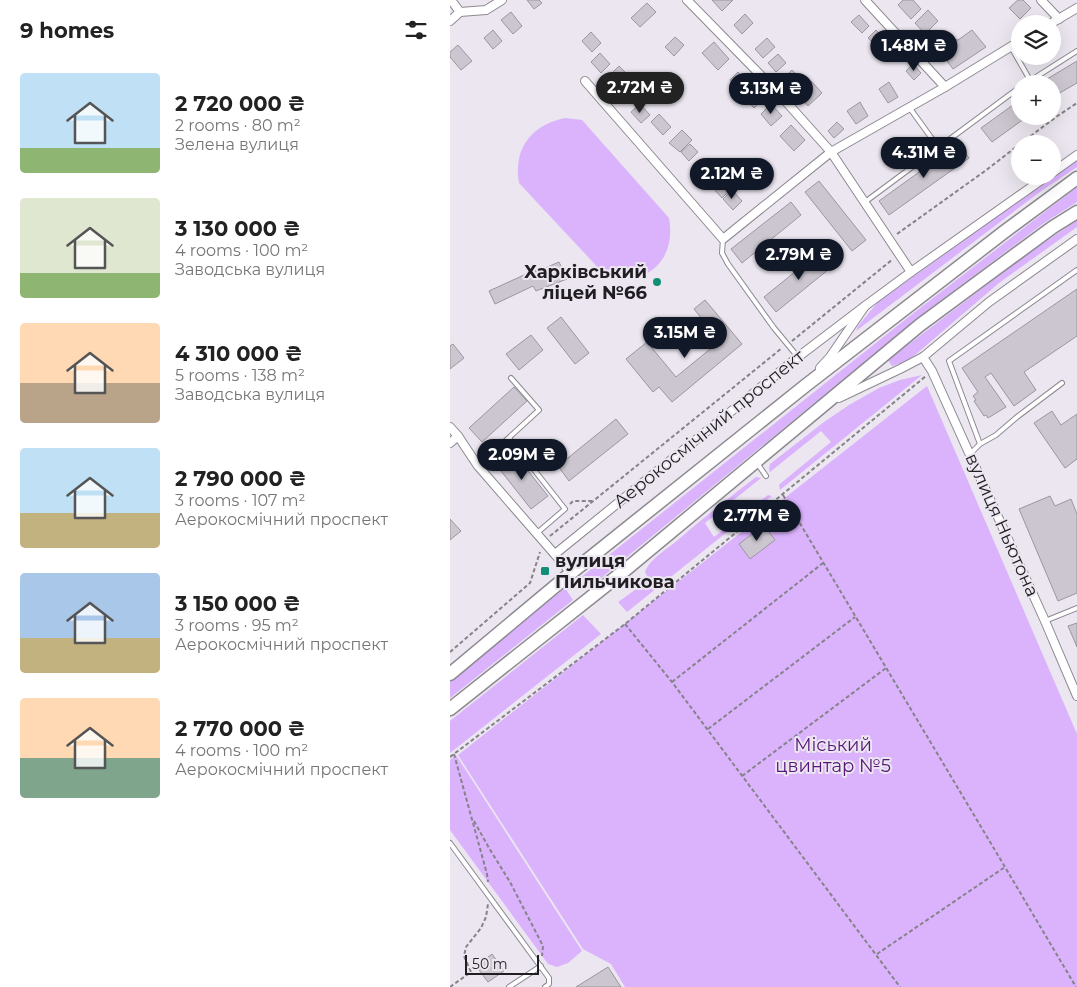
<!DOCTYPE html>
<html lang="en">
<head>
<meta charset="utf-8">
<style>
  :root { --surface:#fff; --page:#f2f2f2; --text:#222; --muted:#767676; --accent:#111827 }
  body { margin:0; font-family:Montserrat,sans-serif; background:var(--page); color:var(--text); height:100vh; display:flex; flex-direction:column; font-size:19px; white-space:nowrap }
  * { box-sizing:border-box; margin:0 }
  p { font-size:16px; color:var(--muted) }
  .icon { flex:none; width:28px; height:28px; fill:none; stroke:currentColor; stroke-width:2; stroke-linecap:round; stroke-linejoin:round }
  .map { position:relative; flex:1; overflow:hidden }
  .side { display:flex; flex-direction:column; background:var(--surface); width:450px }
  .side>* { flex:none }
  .controls { position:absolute; left:561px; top:15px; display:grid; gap:10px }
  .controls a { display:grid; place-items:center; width:50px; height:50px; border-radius:50%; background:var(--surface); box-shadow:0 5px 20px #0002; font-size:25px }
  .scale { position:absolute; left:15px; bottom:12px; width:74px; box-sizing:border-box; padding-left:5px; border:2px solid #201e22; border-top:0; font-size:14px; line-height:18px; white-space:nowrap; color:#201e22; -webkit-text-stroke:4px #ebe6ef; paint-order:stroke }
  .price { position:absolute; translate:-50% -42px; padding:0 11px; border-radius:18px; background:var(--accent); color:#fff; font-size:16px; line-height:32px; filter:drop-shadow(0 1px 2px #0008) }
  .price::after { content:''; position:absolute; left:50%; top:30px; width:15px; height:11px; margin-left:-8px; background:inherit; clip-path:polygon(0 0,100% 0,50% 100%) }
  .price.current { background:#222; color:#fff }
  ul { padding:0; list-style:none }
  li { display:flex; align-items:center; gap:15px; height:125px; padding:0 20px }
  li span { display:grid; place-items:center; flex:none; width:140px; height:100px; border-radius:5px; color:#555 }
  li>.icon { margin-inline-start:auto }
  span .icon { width:60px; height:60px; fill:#fffc; stroke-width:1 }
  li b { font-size:21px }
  h2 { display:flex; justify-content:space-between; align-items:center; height:60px; padding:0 20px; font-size:21px }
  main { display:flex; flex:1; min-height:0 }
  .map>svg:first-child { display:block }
  .green { fill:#dbb3fd }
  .building { fill:#cbc6cf; stroke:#9b969f }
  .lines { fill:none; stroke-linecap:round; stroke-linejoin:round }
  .service-casing { stroke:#8d8991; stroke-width:6 }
  .minor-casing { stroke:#8d8991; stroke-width:10 }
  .primary-casing { stroke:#8d8991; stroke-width:15 }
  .path { stroke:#868289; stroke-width:2; stroke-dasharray:4 2.5; stroke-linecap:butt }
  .service { stroke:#fff; stroke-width:4 }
  .minor { stroke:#fff; stroke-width:8 }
  .primary { stroke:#fff; stroke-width:12 }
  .poi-dot { fill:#0f8f76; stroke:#ebe6ef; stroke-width:2 }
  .labels { text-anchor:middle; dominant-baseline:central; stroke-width:4; stroke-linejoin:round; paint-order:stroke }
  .poi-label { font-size:18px; font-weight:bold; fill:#201e22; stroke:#ebe6ef; text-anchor:end }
  .street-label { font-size:18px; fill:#201e22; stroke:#ebe6ef }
  .park-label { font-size:18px; fill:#551779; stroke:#ebe6ef }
</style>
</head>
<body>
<main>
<section class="side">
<h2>9 homes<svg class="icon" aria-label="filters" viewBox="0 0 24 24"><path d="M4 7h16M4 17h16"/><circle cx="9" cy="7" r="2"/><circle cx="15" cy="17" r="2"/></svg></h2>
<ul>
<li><span style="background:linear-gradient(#bfe0f5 75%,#8fb573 0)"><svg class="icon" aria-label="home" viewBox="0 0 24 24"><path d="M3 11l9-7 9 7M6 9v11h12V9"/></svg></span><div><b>2 720 000 ₴</b><p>2 rooms · 80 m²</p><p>Зелена вулиця</p></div></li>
<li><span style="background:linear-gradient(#dfe7d0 75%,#8fb573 0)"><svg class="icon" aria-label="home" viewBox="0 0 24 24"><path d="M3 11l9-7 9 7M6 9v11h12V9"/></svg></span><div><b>3 130 000 ₴</b><p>4 rooms · 100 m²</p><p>Заводська вулиця</p></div></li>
<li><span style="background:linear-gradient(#ffd9b3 60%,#b9a48a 0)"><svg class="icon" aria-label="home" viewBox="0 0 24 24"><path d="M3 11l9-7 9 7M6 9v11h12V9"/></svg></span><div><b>4 310 000 ₴</b><p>5 rooms · 138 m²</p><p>Заводська вулиця</p></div></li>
<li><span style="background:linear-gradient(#bfe0f5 65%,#c2b280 0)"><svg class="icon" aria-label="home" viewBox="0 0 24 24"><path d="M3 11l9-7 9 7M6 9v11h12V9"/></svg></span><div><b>2 790 000 ₴</b><p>3 rooms · 107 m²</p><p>Аерокосмічний проспект</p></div></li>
<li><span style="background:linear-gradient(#a9c7e8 65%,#c2b280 0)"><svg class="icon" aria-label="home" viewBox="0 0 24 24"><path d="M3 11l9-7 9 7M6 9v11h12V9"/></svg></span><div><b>3 150 000 ₴</b><p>3 rooms · 95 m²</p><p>Аерокосмічний проспект</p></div></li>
<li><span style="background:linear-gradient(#ffd9b3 60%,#7fa58c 0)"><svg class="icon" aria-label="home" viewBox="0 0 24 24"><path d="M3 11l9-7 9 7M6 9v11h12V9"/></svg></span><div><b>2 770 000 ₴</b><p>4 rooms · 100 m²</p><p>Аерокосмічний проспект</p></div></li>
</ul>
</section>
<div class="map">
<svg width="627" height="987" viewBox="0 0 627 987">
  <rect width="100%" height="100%" fill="#ebe6ef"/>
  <g class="green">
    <path d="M115 118 132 120 219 218C227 261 195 289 154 274L69 183C63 149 81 125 115 118Z"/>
    <path d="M627 159V167L587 194 406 331 408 326 428 302Z"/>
    <path d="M627 187V202L594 223 474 313 139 588 130 578 461 315Z"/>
    <path d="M627 220V227L549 283 458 361 442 366 438 360 575 256Z"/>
    <path d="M472 375 330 490 329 485 331 483 381 442 371 431 320 472 319 469 320 464 374 422 399 405 429 388 450 380Z"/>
    <path d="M477 386 627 734V987H175L161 964 133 949 8 755Z"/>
    <path d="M306 477 311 478 255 523 264 537 318 495 322 496 177 612 168 602 199 580 195 572C199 560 218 548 228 540 253 518 279 498 306 477Z"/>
    <path d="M115 588 123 600 0 698V681Z"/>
    <path d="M133 615 151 634 0 753V721Z"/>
    <path d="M6 755 132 951 118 963 107 967 98 964 0 830V760Z"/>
  </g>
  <g class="building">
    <path d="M77 0H89L92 3 84 9Z"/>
    <path d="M262 0H283L272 11Z"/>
    <path d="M453 0H463L471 9 461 19 448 5Z"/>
    <path d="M568 0H573L581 8 570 19 559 8Z"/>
    <path d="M197 3 206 12 190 27 181 18Z"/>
    <path d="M478 10 488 21 475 34 465 23Z"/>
    <path d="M61 12 72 26 63 34 51 20Z"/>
    <path d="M295 14 303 23 292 34 284 25Z"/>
    <path d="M409 15 419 26 412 33 401 22Z"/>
    <path d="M43 30 52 41 43 49 34 38Z"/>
    <path d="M426 30 436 42 429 49 418 38Z"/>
    <path d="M522 30 536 47 503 69 489 50 499 39 508 40Z"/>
    <path d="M141 32 151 43 142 52 132 41Z"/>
    <path d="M225 37 234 45 224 56 215 47Z"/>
    <path d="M317 38 325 47 313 58 305 49Z"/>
    <path d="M264 42 279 59 268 70 252 53Z"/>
    <path d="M8 45 22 61 11 70 0 57V52Z"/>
    <path d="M150 53 160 64 151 73 141 62Z"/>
    <path d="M328 54 336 63 326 72 318 63Z"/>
    <path d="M627 61V83L606 95 602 90V84H599L597 79Z"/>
    <path d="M463 64 471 73 464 80 456 71Z"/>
    <path d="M169 66 180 77 172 85 161 74Z"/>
    <path d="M342 70 351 79 341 89 333 79Z"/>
    <path d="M288 72 299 84 291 92 280 80Z"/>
    <path d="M361 81 372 93 358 106 347 94Z"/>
    <path d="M184 82 194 93 184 102 174 91Z"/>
    <path d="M439 82 448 97 438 103 429 89Z"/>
    <path d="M302 87 313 99 304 108 293 96Z"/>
    <path d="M570 100V116H578L542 142 531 128Z"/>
    <path d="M410 102 418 116 406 124 397 111Z"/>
    <path d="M190 104 200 115 191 123 181 112Z"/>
    <path d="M321 104 332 116 321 126 311 114Z"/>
    <path d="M209 114 221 127 213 135 201 122Z"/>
    <path d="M387 122 394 129 384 138 378 131Z"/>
    <path d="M341 125 355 140 344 151 330 136Z"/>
    <path d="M232 130 242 140 230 152 219 143Z"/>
    <path d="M240 144 248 152 239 161 231 152Z"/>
    <path d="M508 144 519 158 439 215 429 201Z"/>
    <path d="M257 159 266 169 256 178 247 168Z"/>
    <path d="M271 178 281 189 272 198 262 187Z"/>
    <path d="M369 181 416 240 402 251 355 192Z"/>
    <path d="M282 190 292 201 283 210 273 199Z"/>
    <path d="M341 202 351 215 292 263 281 249Z"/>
    <path d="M372 250 384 265 326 312 314 297Z"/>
    <path d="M109 262 117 279 86 291 83 286 45 304 39 291 85 270 86 272Z"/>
    <path d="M627 289V336L574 372 586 390 564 406 541 373 535 377 556 407 538 418 536 415 534 416 524 401 526 400 523 396 528 392 512 368Z"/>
    <path d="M255 300 292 344 222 402 209 387 203 392 176 359 197 342 226 377 270 341 244 309Z"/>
    <path d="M111 317 139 353 125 364 97 328Z"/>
    <path d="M81 335 93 350 69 370 56 354Z"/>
    <path d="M3 344 14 358 0 369V346Z"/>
    <path d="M64 387 77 401 32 442 19 428Z"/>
    <path d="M602 411 611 425 627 414V459L615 468 584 423Z"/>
    <path d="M166 419 178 434 119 481 108 466Z"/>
    <path d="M63 452 98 496 81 509 47 466Z"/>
    <path d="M600 496 605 506 621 499 627 514V593L608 601 569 509Z"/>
    <path d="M0 519 11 531 0 540Z"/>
    <path d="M314 525 325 540 300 559 289 544Z"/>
    <path d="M627 623V647L618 626Z"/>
    <path d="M42 954 54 971 38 982 26 966Z"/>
    <path d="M158 967 171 987H126Z"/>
  </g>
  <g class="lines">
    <defs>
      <g id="service">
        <path d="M561 47 580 80"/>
        <path d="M575 84 627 51"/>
        <path d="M459 107 488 147"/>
        <path d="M415 202 570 87"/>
        <path d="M273 239 272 253 278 264 324 328 348 357"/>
        <path d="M59 438 115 509 87 533"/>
        <path d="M530 444 499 361 627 270"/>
        <path d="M520 454 530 444 546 435 567 417 612 383"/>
        <path d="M307 463 316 476"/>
        <path d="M28 466 89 410 61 378"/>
        <path d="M595 621 627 608"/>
        <path d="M0 843 99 978V984L95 987"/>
        <path d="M59 987 91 966"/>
      </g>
      <g id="minor">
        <path d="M1 0 10 12"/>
        <path d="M237 0 330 95 381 152 461 272"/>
        <path d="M415 0 495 87"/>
        <path d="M591 0 609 19"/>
        <path d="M0 21 10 12 36 10 52 0"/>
        <path d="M600 24 627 8"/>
        <path d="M135 81 273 239 381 152 495 87 570 41"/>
        <path d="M602 173 627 155"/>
        <path d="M473 357 482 371 595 621 627 696"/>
        <path d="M370 368 380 357 415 306 461 272 597 176"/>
        <path d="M389 398 450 369 473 357 539 302 627 239"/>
        <path d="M0 427 8 436 28 466 121 573"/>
        <path d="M0 443 8 436"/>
        <path d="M105 554 348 357 415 306"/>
      </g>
      <g id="primary">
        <path d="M0 674 121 573 355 386 554 232 627 178"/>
        <path d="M0 709 174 571 470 325 543 271 603 227 627 212"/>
      </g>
    </defs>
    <use href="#service" class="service-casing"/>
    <use href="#minor" class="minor-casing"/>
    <use href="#primary" class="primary-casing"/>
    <g class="path">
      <path d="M570 144 606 117 627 103"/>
      <path d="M447 234 535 171 570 144"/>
      <path d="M342 341 443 259"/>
      <path d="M333 495 555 867 626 987"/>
      <path d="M120 504 123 501H142"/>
      <path d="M100 536 332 348"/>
      <path d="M175 624 222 682 450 987"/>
      <path d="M0 652 80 583 90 552"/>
      <path d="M222 682 373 563"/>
      <path d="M258 729 405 617"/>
      <path d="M4 754 37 874 38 882"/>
      <path d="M0 757 175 624 476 376"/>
      <path d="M292 776 436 668"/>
      <path d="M24 821 39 848 60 882 93 946 92 956"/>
      <path d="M427 954 555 867"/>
      <path d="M0 987 21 972 14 956 16 947 31 928 36 917 38 904"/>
    </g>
    <use href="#service" class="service"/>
    <use href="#minor" class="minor"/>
    <use href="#primary" class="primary"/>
  </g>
  <g class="poi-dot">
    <circle cx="207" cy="282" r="5"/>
    <rect x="90" y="566" width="10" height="10" rx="2.5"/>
  </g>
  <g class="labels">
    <g class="poi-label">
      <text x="197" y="272">Харківський<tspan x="197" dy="21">ліцей №66</tspan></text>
      <text x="105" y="561" text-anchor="start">вулиця<tspan x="105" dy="21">Пильчикова</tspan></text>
    </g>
    <g class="street-label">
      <text transform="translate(259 429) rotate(-39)">Аерокосмічний проспект</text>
      <text transform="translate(552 525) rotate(66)">вулиця Ньютона</text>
    </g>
    <g class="park-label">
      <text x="383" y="745">Міський<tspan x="383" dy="21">цвинтар №5</tspan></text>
    </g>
  </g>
</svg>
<div class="controls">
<a><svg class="icon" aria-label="layers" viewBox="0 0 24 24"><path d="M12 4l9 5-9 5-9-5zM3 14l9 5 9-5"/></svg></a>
<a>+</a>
<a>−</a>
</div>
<div class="scale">50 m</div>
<b class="price" style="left:464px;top:72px">1.48M ₴</b>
<b class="price current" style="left:190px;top:114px">2.72M ₴</b>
<b class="price" style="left:321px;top:115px">3.13M ₴</b>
<b class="price" style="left:474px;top:179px">4.31M ₴</b>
<b class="price" style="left:282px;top:200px">2.12M ₴</b>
<b class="price" style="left:349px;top:281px">2.79M ₴</b>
<b class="price" style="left:235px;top:359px">3.15M ₴</b>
<b class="price" style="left:72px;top:481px">2.09M ₴</b>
<b class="price" style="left:307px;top:542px">2.77M ₴</b>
</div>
</main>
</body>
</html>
